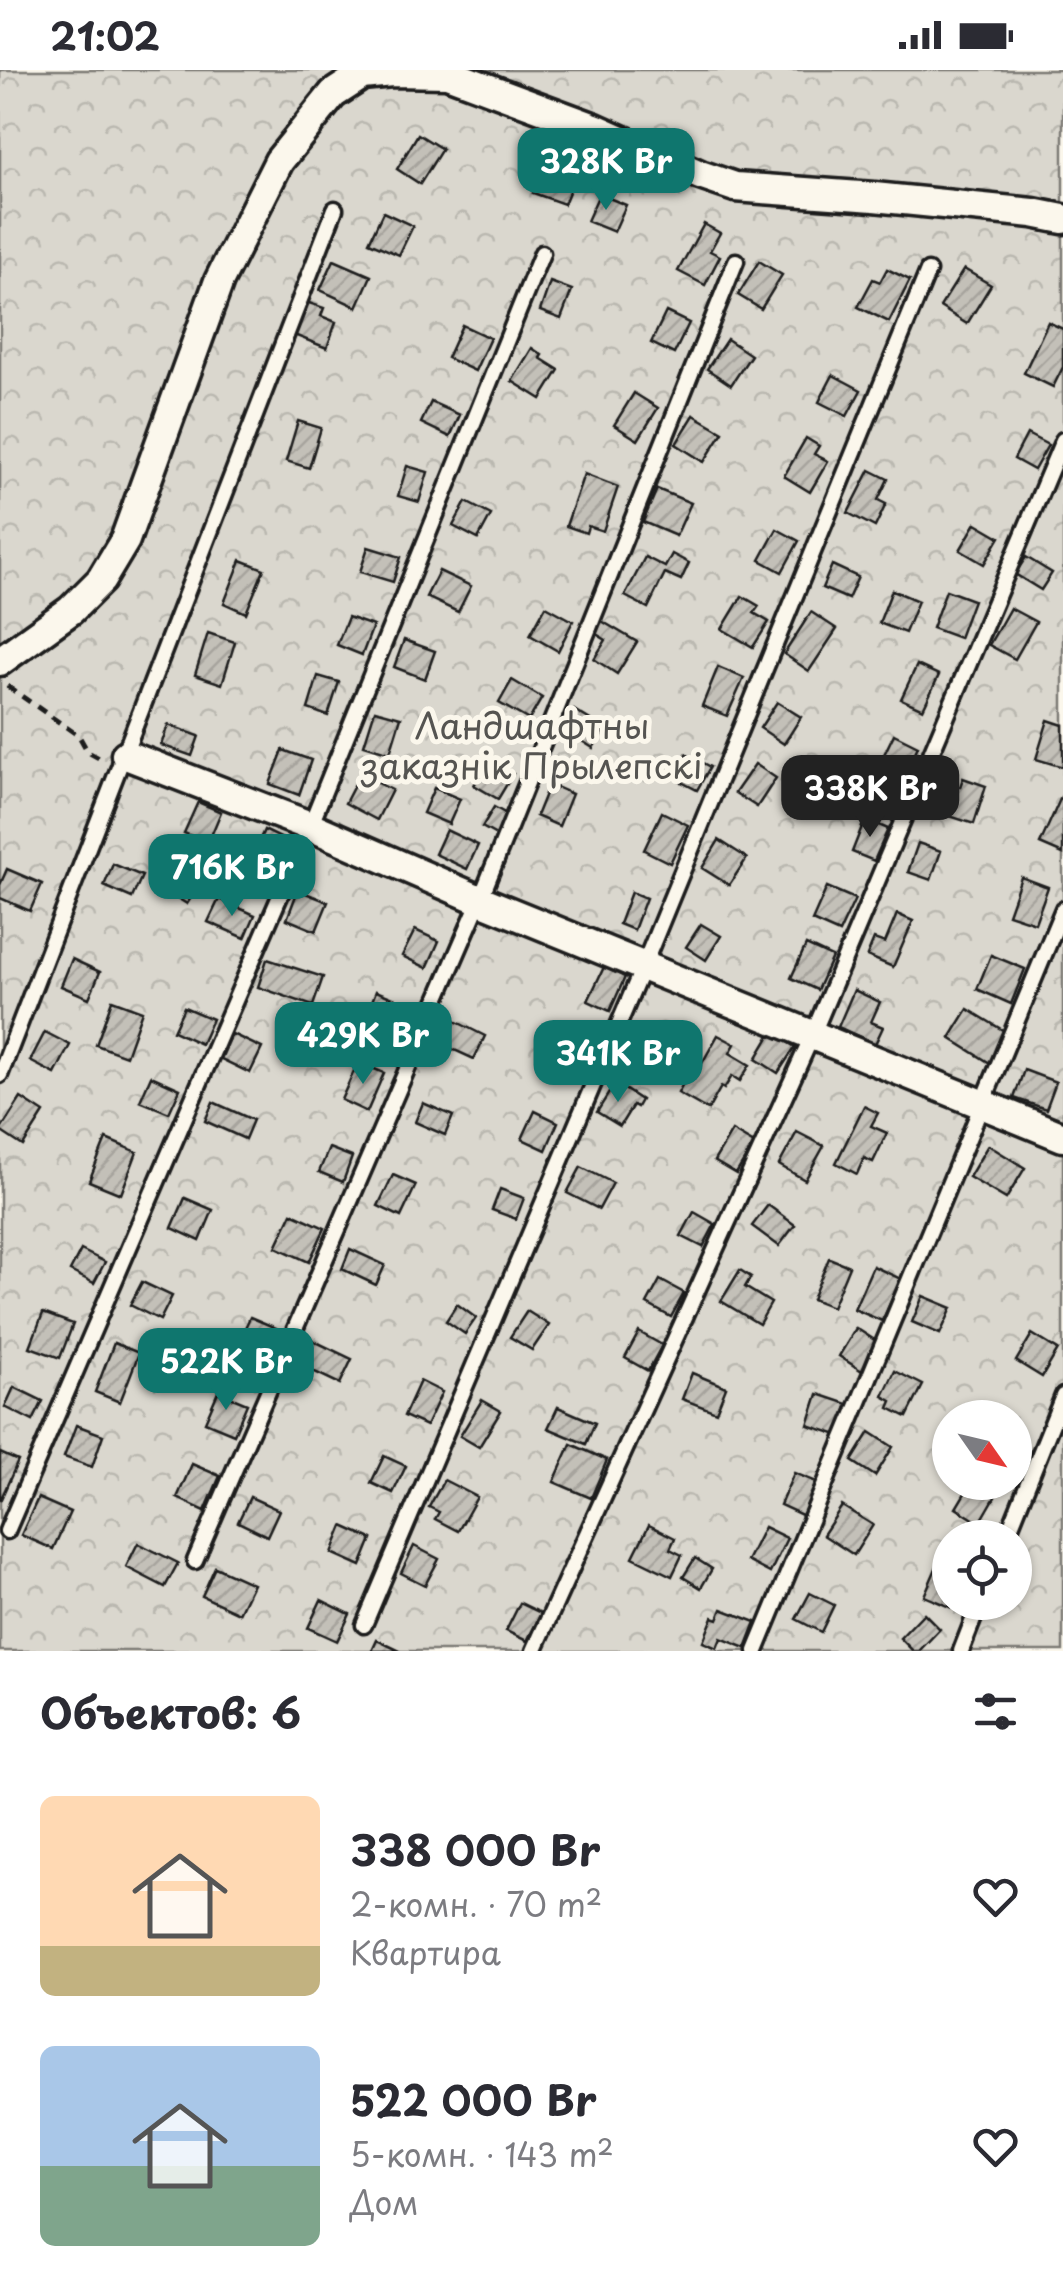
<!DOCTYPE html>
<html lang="ru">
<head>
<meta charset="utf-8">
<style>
  :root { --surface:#fff; --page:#f7f7f7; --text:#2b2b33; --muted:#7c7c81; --accent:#0f766e }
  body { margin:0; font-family:"Playpen Sans",sans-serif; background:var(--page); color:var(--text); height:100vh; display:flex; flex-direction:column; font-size:38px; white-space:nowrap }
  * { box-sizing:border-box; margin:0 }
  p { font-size:32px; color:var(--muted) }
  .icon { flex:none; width:55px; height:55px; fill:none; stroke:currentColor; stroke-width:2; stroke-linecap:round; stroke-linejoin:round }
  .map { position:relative; height:1581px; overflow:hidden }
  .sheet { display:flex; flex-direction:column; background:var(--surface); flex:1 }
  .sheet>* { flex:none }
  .needle { width:65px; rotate:124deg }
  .controls { position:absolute; left:932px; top:1330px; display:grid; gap:20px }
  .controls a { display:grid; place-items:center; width:100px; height:100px; border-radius:50%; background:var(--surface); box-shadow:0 2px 8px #0004; font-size:50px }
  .price { position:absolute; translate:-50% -85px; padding:0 22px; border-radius:20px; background:var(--accent); color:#fff; font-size:32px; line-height:65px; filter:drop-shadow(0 2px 5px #0008) }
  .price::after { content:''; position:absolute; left:50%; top:60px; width:30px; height:22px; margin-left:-15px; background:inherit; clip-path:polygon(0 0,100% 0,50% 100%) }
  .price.selected { background:#222; color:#fff }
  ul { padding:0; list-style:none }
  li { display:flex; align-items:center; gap:30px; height:250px; padding:0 40px }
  li span { display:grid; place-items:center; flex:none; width:280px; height:200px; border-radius:15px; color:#555 }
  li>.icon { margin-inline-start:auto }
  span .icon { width:120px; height:120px; fill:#fffc; stroke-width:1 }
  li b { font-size:42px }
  h2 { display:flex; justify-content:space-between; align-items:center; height:120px; padding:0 40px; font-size:42px }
  .status { display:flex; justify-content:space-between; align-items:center; height:70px; padding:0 50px; background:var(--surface); direction:ltr }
  .status svg { height:28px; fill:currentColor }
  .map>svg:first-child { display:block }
  .park { fill:url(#park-crowns); stroke:#7b7a75; stroke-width:2.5; fill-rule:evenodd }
  .building { fill:url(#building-hatch); stroke:#1c1c1c; stroke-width:2.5 }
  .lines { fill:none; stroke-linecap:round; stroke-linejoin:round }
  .lane-casing { stroke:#1c1c1c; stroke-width:21 }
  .street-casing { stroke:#1c1c1c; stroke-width:35 }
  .path { stroke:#1c1c1c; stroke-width:5; stroke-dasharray:10 8; stroke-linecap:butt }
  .lane { stroke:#fbf7ec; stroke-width:14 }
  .street { stroke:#fbf7ec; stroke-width:28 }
  .labels { text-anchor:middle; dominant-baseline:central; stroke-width:10; stroke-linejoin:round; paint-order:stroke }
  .park-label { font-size:35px; fill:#555451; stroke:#fbf7ec }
</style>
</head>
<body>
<div class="status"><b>21:02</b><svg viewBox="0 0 49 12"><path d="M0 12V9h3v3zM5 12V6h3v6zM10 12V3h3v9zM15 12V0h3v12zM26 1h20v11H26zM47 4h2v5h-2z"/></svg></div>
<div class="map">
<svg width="1063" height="1581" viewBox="0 0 1063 1581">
  <defs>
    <pattern id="park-crowns" width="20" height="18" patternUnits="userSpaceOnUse" patternTransform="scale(2.5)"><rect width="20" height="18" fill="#dad7ce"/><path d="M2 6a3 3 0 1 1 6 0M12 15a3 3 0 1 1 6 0" fill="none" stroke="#bab8b0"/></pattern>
    <pattern id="building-hatch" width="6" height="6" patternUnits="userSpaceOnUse" patternTransform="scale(2.5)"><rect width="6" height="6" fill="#c3c0b8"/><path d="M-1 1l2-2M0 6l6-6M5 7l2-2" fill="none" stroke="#a7a49e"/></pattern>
  </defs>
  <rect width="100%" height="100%" fill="#fbf7ec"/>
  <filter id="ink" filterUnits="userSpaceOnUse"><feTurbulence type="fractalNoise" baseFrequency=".01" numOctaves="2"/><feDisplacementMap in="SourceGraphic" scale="20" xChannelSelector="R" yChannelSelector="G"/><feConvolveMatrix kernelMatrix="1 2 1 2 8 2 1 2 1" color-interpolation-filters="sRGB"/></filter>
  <g filter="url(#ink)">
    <path class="park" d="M0 0H1063V1581H0ZM950 1348H1015V1412H950ZM950 1468H1015V1532H950Z"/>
    <g class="building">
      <path d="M418 64 442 79 420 114 397 99Z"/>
      <path d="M545 92 576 105 564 134 533 123Z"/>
      <path d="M599 124 626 135 614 162 587 151Z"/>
      <path d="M383 142 413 156 399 185 369 172Z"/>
      <path d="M704 154 720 163 710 181 720 186 705 215 678 201Z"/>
      <path d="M334 190 371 206 357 237 320 220Z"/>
      <path d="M759 191 782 205 761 239 738 225Z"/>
      <path d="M887 199 910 210 889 252 858 237 873 209 880 212Z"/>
      <path d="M964 199 991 215 967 254 940 237Z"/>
      <path d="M550 212 572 220 561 249 540 241Z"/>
      <path d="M306 232 324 238 321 246 336 252 327 278 294 265Z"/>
      <path d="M666 242 689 253 674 284 651 273Z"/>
      <path d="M1048 252 1063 259V297L1053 317 1024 303Z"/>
      <path d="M462 255 490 268 475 301 447 288Z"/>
      <path d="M727 269 751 285 731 315 707 299Z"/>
      <path d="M532 278 542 285 540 288 559 300 541 329 512 311Z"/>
      <path d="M833 305 861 320 847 346 819 332Z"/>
      <path d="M634 323 658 338 638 370 614 355Z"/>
      <path d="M431 332 460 345 450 367 421 353Z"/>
      <path d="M694 345 723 362 704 392 676 374Z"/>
      <path d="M298 351 321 358 309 398 286 391Z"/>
      <path d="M1027 364 1048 375 1034 400 1014 389Z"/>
      <path d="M806 368 819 376 814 384 828 391 810 422 784 406Z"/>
      <path d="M407 396 428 402 419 432 398 426Z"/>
      <path d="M870 400 888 409 878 430 886 434 875 457 848 443Z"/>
      <path d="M584 404 618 417 603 461 588 456 586 463 566 456Z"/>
      <path d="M657 419 691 433 676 466 643 452Z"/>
      <path d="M466 432 491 445 478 469 453 456Z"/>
      <path d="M976 453 1000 467 984 494 960 480Z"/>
      <path d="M777 459 799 471 782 502 760 490Z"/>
      <path d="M368 477 401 487 393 512 360 502Z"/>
      <path d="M672 484 689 493 681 510 665 503 648 538 625 526 645 487 665 497Z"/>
      <path d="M1026 487 1052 503 1041 520 1015 504Z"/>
      <path d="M241 490 264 499 246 543 224 533Z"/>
      <path d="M832 495 858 507 848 529 822 518Z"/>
      <path d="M439 501 471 516 458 542 426 527Z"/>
      <path d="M892 520 918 531 905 563 879 553Z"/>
      <path d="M946 520 973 530 959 568 932 558Z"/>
      <path d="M742 526 759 536 754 543 769 552 753 577 722 559Z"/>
      <path d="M546 536 573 551 558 581 530 565Z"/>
      <path d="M1010 538 1036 552 1015 589 989 575Z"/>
      <path d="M811 542 837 559 809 601 784 584Z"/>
      <path d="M348 547 373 556 362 585 337 575Z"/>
      <path d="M600 550 637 572 617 604 594 589 606 570 593 562Z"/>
      <path d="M208 563 235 572 222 614 195 605Z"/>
      <path d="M404 570 435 581 425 609 394 597Z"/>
      <path d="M917 595 939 605 923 639 901 629Z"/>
      <path d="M718 597 744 608 727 646 702 636Z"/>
      <path d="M318 606 339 612 328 646 308 639Z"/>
      <path d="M512 610 542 628 529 650 499 633Z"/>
      <path d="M777 632 801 647 784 674 760 658Z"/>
      <path d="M375 640 401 647 390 683 364 675Z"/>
      <path d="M574 640 605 659 593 678 563 659Z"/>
      <path d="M1048 650 1063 655V697L1036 689Z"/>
      <path d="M168 655 199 666 192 686 161 675Z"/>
      <path d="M894 664 918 676 900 715 875 703Z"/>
      <path d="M283 680 311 690 299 725 270 714Z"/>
      <path d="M686 684 710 697 697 720 674 708Z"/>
      <path d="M490 690 513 704 498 729 474 715Z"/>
      <path d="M755 694 776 708 757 737 735 723Z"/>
      <path d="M360 704 392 720 377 750 345 733Z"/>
      <path d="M963 708 986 716 974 754 937 742 946 713 960 717Z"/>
      <path d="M549 714 572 724 559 756 536 746Z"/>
      <path d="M434 718 460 729 449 754 423 743Z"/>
      <path d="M1061 727 1063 728V784L1040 774Z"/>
      <path d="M198 732 221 742 208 773 184 763Z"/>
      <path d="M494 737 510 746 498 766 482 757Z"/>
      <path d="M662 742 688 755 670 793 644 780Z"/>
      <path d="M865 749 888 759 874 791 852 782Z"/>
      <path d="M264 760 287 771 273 802 250 791Z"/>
      <path d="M446 760 478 775 467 799 435 784Z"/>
      <path d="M719 770 747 788 729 815 702 798Z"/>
      <path d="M918 773 941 781 931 810 908 802Z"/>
      <path d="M182 789 206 804 187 834 163 819Z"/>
      <path d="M113 794 142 806 132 828 104 816Z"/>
      <path d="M7 799 42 814 30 841 0 828V815Z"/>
      <path d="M1021 807 1048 817 1035 853 1008 844Z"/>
      <path d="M827 817 855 829 839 863 812 851Z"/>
      <path d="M298 820 328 832 316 861 287 849Z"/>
      <path d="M631 822 646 828 634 860 619 854Z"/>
      <path d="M219 829 255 845 245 868 208 852Z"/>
      <path d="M897 844 913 851 893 897 867 886 874 869 885 873Z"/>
      <path d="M701 854 721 866 706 890 686 877Z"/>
      <path d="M415 860 439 871 427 898 402 886Z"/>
      <path d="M806 875 832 887 817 920 791 908Z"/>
      <path d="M991 885 1025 899 1011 934 977 919Z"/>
      <path d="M72 889 100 902 89 928 61 916Z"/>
      <path d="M267 889 323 907 313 936 258 917Z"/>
      <path d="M604 897 625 907 610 941 588 931Z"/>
      <path d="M854 920 880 932 871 952 883 957 875 974 838 957Z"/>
      <path d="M376 921 408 934 394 970 362 957Z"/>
      <path d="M112 930 142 941 126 986 96 975Z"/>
      <path d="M184 937 212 949 201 974 173 961Z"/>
      <path d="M968 939 1009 964 990 993 950 968Z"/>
      <path d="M451 949 485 966 474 989 439 973Z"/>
      <path d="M45 962 70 975 55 1004 30 991Z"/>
      <path d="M772 962 795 977 778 1003 756 989Z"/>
      <path d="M232 964 262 978 250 1003 221 989Z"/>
      <path d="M718 965 735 974 730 983 750 995 740 1011 732 1006 724 1019 721 1017 708 1040 678 1023 695 991 701 995Z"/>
      <path d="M564 969 589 980 576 1009 551 998Z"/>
      <path d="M358 992 384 1003 367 1042 341 1030Z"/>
      <path d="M1024 1000 1056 1012 1046 1039 1014 1028Z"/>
      <path d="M151 1006 180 1019 169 1043 140 1031Z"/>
      <path d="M615 1013 641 1030 637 1037 633 1035 620 1056 597 1042Z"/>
      <path d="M21 1028 44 1043 23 1076 0 1061Z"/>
      <path d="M213 1032 253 1050 245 1069 205 1051Z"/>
      <path d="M423 1033 453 1046 445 1065 415 1052Z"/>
      <path d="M864 1036 878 1043 871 1056 887 1063 873 1092 864 1088 857 1104 836 1093Z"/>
      <path d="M535 1041 558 1052 546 1080 522 1069Z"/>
      <path d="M732 1061 754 1074 736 1104 714 1091Z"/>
      <path d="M797 1062 824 1076 805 1110 779 1095Z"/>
      <path d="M106 1069 137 1082 121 1124 89 1111Z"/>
      <path d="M988 1075 1025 1098 1006 1129 969 1107Z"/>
      <path d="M329 1078 352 1087 343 1112 319 1102Z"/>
      <path d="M581 1097 613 1113 599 1139 567 1123Z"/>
      <path d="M393 1105 416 1115 401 1147 378 1136Z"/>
      <path d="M500 1119 524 1128 516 1149 492 1140Z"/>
      <path d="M185 1128 213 1140 200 1171 172 1158Z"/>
      <path d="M768 1135 795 1155 779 1176 752 1156Z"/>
      <path d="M694 1142 715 1154 703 1177 681 1166Z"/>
      <path d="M292 1143 325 1158 309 1192 276 1177Z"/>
      <path d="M350 1179 385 1195 376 1215 342 1199Z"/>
      <path d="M81 1180 105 1192 94 1213 70 1201Z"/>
      <path d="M829 1188 849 1196 832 1237 812 1229Z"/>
      <path d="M873 1196 901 1209 882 1251 854 1239Z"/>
      <path d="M740 1200 751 1207 745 1217 771 1233 759 1254 721 1231Z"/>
      <path d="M660 1210 684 1223 671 1247 647 1234Z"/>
      <path d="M142 1212 172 1226 160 1250 130 1235Z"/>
      <path d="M923 1226 952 1238 940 1264 912 1252Z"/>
      <path d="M457 1234 476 1248 465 1264 446 1251Z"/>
      <path d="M527 1241 549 1255 532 1280 510 1267Z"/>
      <path d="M43 1243 73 1254 60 1288 30 1277Z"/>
      <path d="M250 1247 276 1258 264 1286 237 1275Z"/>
      <path d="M856 1258 879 1273 862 1301 839 1286Z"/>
      <path d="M639 1262 662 1275 648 1301 625 1288Z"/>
      <path d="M1032 1264 1058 1280 1042 1307 1016 1291Z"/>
      <path d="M312 1270 352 1289 340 1314 300 1295Z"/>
      <path d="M114 1273 139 1283 120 1332 95 1322Z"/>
      <path d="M895 1301 923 1315 907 1347 889 1338 892 1331 883 1326Z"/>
      <path d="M692 1303 726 1317 716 1342 682 1329Z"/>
      <path d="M420 1311 442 1322 426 1356 404 1346Z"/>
      <path d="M14 1317 43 1331 33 1351 5 1337Z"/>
      <path d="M218 1322 247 1334 234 1364 205 1352Z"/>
      <path d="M818 1324 848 1334 838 1365 808 1355Z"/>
      <path d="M482 1330 501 1341 479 1377 460 1366Z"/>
      <path d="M558 1337 595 1353 586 1374 548 1358Z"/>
      <path d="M76 1355 103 1365 92 1397 64 1387Z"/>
      <path d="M870 1362 893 1377 875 1406 852 1391Z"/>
      <path d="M571 1374 607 1390 591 1428 554 1412Z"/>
      <path d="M0 1383 18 1391 0 1431Z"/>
      <path d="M384 1386 406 1396 393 1423 371 1413Z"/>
      <path d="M192 1394 220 1406 205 1441 177 1428Z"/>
      <path d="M794 1403 819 1413 804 1446 780 1435Z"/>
      <path d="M444 1410 477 1427 458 1461 435 1449 439 1442 429 1437Z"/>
      <path d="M971 1413 995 1427 980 1453 956 1438Z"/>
      <path d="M250 1427 279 1440 267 1466 238 1452Z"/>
      <path d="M38 1428 70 1442 53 1479 21 1465Z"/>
      <path d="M842 1436 873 1455 854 1485 823 1465Z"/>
      <path d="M649 1455 675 1468 670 1479 682 1485 672 1506 633 1487Z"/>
      <path d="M343 1456 372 1469 361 1496 332 1483Z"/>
      <path d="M764 1457 787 1468 770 1503 747 1491Z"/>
      <path d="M138 1473 178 1493 165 1517 126 1497Z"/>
      <path d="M414 1476 439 1489 425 1515 401 1503Z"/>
      <path d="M695 1488 712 1499 701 1518 683 1507Z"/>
      <path d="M940 1489 950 1493V1537L924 1526Z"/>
      <path d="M215 1497 253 1514 239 1543 202 1526Z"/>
      <path d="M810 1523 834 1535 821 1562 796 1549Z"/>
      <path d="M321 1530 350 1544 337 1571 308 1558Z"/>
      <path d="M520 1533 541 1543 527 1571 506 1561Z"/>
      <path d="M722 1539 756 1552 746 1578 721 1568 717 1578 703 1572 713 1547 718 1549Z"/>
      <path d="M924 1543 940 1559 919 1581H913L900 1568Z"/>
      <path d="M377 1570 400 1581H372Z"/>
    </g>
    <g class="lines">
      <defs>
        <g id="lane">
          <path d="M0 1005 335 139"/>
          <path d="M7 1461 310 756 542 183"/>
          <path d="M1006 1468 1063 1326"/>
          <path d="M195 1491 480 830 736 191"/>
          <path d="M364 1555 643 897 928 201"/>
          <path d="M534 1581 812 966 1063 370"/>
          <path d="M756 1581 1063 839"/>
          <path d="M961 1581 980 1532"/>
        </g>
        <g id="street">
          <path d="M0 591 71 540 101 510 125 470 219 211 279 91 333 24 362 5 392 2 447 3 595 58 700 105 735 117 874 127 1033 143 1063 149"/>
          <path d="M126 685 310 756 480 830 1063 1067"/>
        </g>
      </defs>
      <use href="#lane" class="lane-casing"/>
      <use href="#street" class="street-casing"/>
      <path class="path" d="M7 616 79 666 88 682 99 688"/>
      <use href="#lane" class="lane"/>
      <use href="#street" class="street"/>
    </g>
  </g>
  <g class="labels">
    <g class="park-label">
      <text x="532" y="654">Ландшафтны<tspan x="532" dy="40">заказнік Прылепскі</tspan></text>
    </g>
  </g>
</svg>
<div class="controls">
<a><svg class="needle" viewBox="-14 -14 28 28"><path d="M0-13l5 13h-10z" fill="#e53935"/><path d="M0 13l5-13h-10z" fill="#7c7c81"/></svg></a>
<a><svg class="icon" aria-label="locate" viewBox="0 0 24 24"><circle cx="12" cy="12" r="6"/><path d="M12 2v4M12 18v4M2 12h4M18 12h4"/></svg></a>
</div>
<b class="price" style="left:606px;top:143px">328K Br</b>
<b class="price selected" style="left:870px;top:770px">338K Br</b>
<b class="price" style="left:232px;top:849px">716K Br</b>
<b class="price" style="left:363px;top:1017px">429K Br</b>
<b class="price" style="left:618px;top:1035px">341K Br</b>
<b class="price" style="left:226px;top:1343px">522K Br</b>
</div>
<section class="sheet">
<h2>Объектов: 6<svg class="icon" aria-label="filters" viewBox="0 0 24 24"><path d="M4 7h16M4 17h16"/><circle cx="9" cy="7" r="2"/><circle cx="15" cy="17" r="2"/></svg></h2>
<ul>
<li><span style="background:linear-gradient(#ffd9b3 75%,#c2b280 0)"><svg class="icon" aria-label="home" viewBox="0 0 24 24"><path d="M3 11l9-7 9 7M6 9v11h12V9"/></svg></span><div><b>338 000 Br</b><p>2-комн. · 70 m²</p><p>Квартира</p></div><svg class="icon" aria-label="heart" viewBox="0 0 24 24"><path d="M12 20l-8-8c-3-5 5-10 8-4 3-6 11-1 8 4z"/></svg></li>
<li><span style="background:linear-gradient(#a9c7e8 60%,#7fa58c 0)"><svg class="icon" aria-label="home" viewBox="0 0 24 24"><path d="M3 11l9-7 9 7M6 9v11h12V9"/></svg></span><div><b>522 000 Br</b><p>5-комн. · 143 m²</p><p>Дом</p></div><svg class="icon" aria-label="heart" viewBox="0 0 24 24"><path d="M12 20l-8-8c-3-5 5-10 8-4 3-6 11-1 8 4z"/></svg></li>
</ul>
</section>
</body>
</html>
